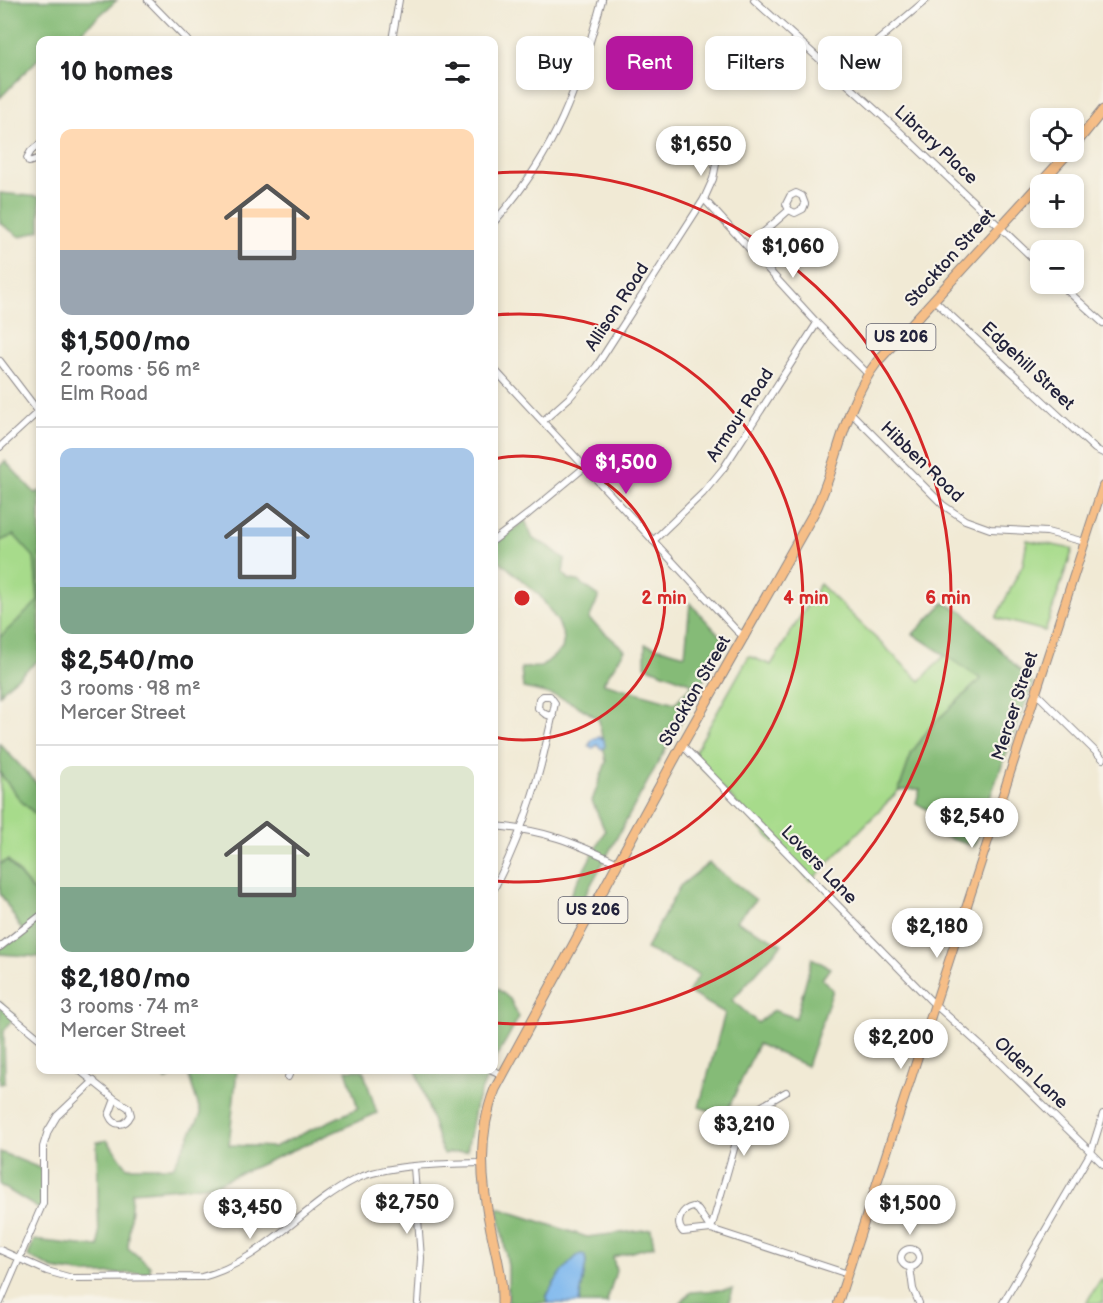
<!DOCTYPE html>
<html lang="en">
<head>
<meta charset="utf-8">
<style>
  :root { --surface:#fff; --page:#f2f2f2; --text:#202124; --muted:#757577; --line:#e0e0e0; --accent:#b5179e }
  body { margin:0; font-family:"Balsamiq Sans",sans-serif; background:var(--page); color:var(--text); height:100vh; display:flex; flex-direction:column; font-size:22px; white-space:nowrap }
  * { box-sizing:border-box; margin:0 }
  p { font-size:20px; color:var(--muted) }
  .icon { flex:none; width:33px; height:33px; fill:none; stroke:currentColor; stroke-width:2; stroke-linecap:round; stroke-linejoin:round }
  .map { position:relative; flex:1; overflow:hidden }
  .side { position:absolute; left:36px; top:36px; width:462px; height:1038px; display:flex; flex-direction:column; background:var(--surface); border-radius:12px; box-shadow:0 3px 9px #0003 }
  .side>* { flex:none }
  .guide { position:absolute; left:516px; top:36px; width:496px; height:54px; display:flex; gap:12px }
  .tools { position:absolute; left:1030px; top:108px; display:grid; gap:12px }
  .tools a { display:grid; place-items:center; width:54px; height:54px; border-radius:12px; background:var(--surface); box-shadow:0 3px 9px #0003; font-size:30px }
  .price { position:absolute; translate:-50% -51px; padding:0 14px; border-radius:21px; background:#fff; color:#222; font-size:20px; line-height:39px; filter:drop-shadow(0 2px 3px #0008) }
  .price::after { content:''; position:absolute; left:50%; top:36px; width:18px; height:14px; margin-left:-9px; background:inherit; clip-path:polygon(0 0,100% 0,50% 100%) }
  .price.active { background:var(--accent); color:#fff }
  ul { padding:0; list-style:none }
  li { display:grid; align-content:center; gap:12px; height:318px; padding:0 24px }
  li+li { border-top:2px solid var(--line) }
  li span { display:grid; place-items:center; height:186px; border-radius:12px; color:#555 }
  li>.icon { margin-inline-start:auto }
  span .icon { width:108px; height:108px; fill:#fffc; stroke-width:1 }
  li b { font-size:26px }
  h2 { display:flex; justify-content:space-between; align-items:center; height:72px; padding:0 24px; font-size:26px }
  .pill { padding:0 21px; border-radius:12px; background:var(--surface); box-shadow:0 3px 9px #0003; font-size:21px; line-height:54px }
  .pill.active { background:var(--accent); color:#fff }
  .map>svg:first-child { display:block }
  .green { fill:#a7db8b; stroke:#647e63; stroke-width:1.5 }
  .forest { fill:#85bb77; stroke:#546e59; stroke-width:1.5 }
  .water { fill:#7db7ee; stroke:#506c94; stroke-width:1.5 }
  .lines { fill:none; stroke-linecap:round; stroke-linejoin:round }
  .minor-casing { stroke:#8a8688; stroke-width:8 }
  .major-casing { stroke:#8a8688; stroke-width:10 }
  .highway-casing { stroke:#8a8688; stroke-width:11 }
  .minor { stroke:#fff; stroke-width:6 }
  .major { stroke:#f6be87; stroke-width:8 }
  .highway { stroke:#f6be87; stroke-width:9 }
  .ring { fill:none; stroke:#d62828; stroke-width:3 }
  .labels { text-anchor:middle; dominant-baseline:central; stroke-width:4.5; stroke-linejoin:round; paint-order:stroke }
  .shield { fill:#f7f3e8; stroke:#62616f; stroke-width:1.5 }
  .shield-label { font-size:16px; font-weight:bold; fill:#22223b }
  .street-label { font-size:18px; fill:#22223b; stroke:#f7f3e8 }
  .centre { fill:#d62828; stroke:#f7f3e8; stroke-width:3 }
  .ring-label { font-size:18px; text-anchor:middle; font-weight:bold; fill:#d62828; stroke:#f7f3e8; stroke-width:4.5; stroke-linejoin:round; paint-order:stroke }
</style>
</head>
<body>
<div class="map">
<svg width="1103" height="1303" viewBox="0 0 1103 1303">
  <rect width="100%" height="100%" fill="#f7f3e8"/>
  <filter id="ink" filterUnits="userSpaceOnUse"><feTurbulence type="fractalNoise" baseFrequency=".0167" numOctaves="2"/><feDisplacementMap in="SourceGraphic" scale="12" xChannelSelector="R" yChannelSelector="G"/><feConvolveMatrix kernelMatrix="1 2 1 2 8 2 1 2 1" color-interpolation-filters="sRGB"/></filter>
  <filter id="wash" filterUnits="userSpaceOnUse"><feTurbulence type="fractalNoise" baseFrequency=".008" numOctaves="4" result="noise"/><feDisplacementMap in="SourceGraphic" scale="24" xChannelSelector="R" yChannelSelector="G"/><feGaussianBlur stdDeviation="1.35" result="paint"/><feColorMatrix in="noise" values="0 0 0 0 0 0 0 0 0 0 0 0 0 0 0 0 0 1.4 0 .05"/><feComposite in="paint" operator="in"/></filter>
  <g filter="url(#wash)">
    <rect width="100%" height="100%" fill="#f1ead5"/>
    <g class="green">
      <path d="M0 504 40 547V615L0 661Z"/>
      <path d="M1027 540 1073 549 1045 631 996 618 1023 564Z"/>
      <path d="M820 584 920 681 945 655 982 678 932 725 912 752 899 790 811 881 692 757 749 656 771 665Z"/>
      <path d="M0 773 21 801 40 818V899L8 860 0 864Z"/>
      <path d="M1101 1279 1103 1280V1303H1086Z"/>
    </g>
    <g class="forest">
      <path d="M0 0H117L72 40H40V57L0 98Z"/>
      <path d="M0 193 40 197V230L20 237 0 223Z"/>
      <path d="M5 461 35 493 40 491V659L5 688 0 695V637L38 601 34 557 14 535 0 541V466Z"/>
      <path d="M525 520 533 539 548 546 565 559 563 573 570 580 578 581 599 596 589 619 625 650 603 683 675 703 693 684 645 666V644L685 655 690 603 725 641 571 921 559 915 605 831 592 801 606 762 599 720C572 700 555 694 523 688L521 668 541 667 562 649 564 638 558 622 540 596 494 556V546Z"/>
      <path d="M944 603 964 612 1033 684 993 789 974 846 935 834 940 817 916 803 920 789 899 790 912 752 932 725 981 679 913 634Z"/>
      <path d="M0 744 40 787V818L21 801 0 773Z"/>
      <path d="M7 860 40 899V957L0 954V949L23 932 0 893V864Z"/>
      <path d="M709 863 756 900 736 921 782 944 732 1000 758 1023 773 1010 796 1018 812 958 830 968 822 979 833 990 807 1066 758 1044 725 1116 699 1107 725 1013 688 992 699 975 646 949 680 886Z"/>
      <path d="M494 986 510 999 519 1017 494 1062Z"/>
      <path d="M0 1002 15 1016 4 1031 5 1083 0 1084Z"/>
      <path d="M158 1070H186L166 1080Z"/>
      <path d="M187 1070H237L229 1145 274 1147 358 1108 346 1070H363L377 1113 214 1185 132 1192 128 1248 150 1266V1273L86 1274 53 1269 28 1256 34 1240 99 1247 97 1142 107 1140 127 1167H173L201 1114Z"/>
      <path d="M416 1070H490L476 1104 467 1151 443 1154Z"/>
      <path d="M0 1152 45 1170 42 1211 0 1185Z"/>
      <path d="M498 1208 587 1237 651 1229 654 1246 613 1257 616 1271 607 1301 608 1303H579L586 1263 585 1255 581 1254C564 1268 559 1278 547 1295L548 1303H508V1266Z"/>
      <path d="M733 1289 729 1303H680L691 1292Z"/>
    </g>
    <g class="water">
      <path d="M598 737 604 739 605 747 602 749 597 745 592 749 589 745 593 739Z"/>
      <path d="M581 1254 585 1255 586 1263 579 1303H548L546 1298C553 1282 564 1268 577 1256Z"/>
    </g>
  </g>
  <g filter="url(#ink)">
    <g class="lines">
      <defs>
        <g id="minor">
          <path d="M148 0 187 40"/>
          <path d="M754 0 899 131 1041 266"/>
          <path d="M392 40 399 0"/>
          <path d="M837 75 926 0"/>
          <path d="M715 132 726 135C732 146 725 152 717 159 709 150 700 140 715 132Z"/>
          <path d="M40 144 31 151 27 158 29 162 40 158"/>
          <path d="M704 199 817 323 868 374"/>
          <path d="M494 222C556 153 578 88 602 0"/>
          <path d="M748 246 789 210 795 213 803 209 805 204 802 196 796 193 790 196 786 204 789 210"/>
          <path d="M1060 284 1103 323"/>
          <path d="M934 300 1095 449 1103 453"/>
          <path d="M0 361 38 411"/>
          <path d="M494 369 737 631 745 637"/>
          <path d="M850 412 943 505 965 520 990 529 1047 532 1085 542"/>
          <path d="M543 421 570 397 596 367 704 199 713 179 717 159"/>
          <path d="M0 447 40 410"/>
          <path d="M494 540 528 514 585 467"/>
          <path d="M653 541 703 493 723 469 817 323"/>
          <path d="M1037 694 1103 759"/>
          <path d="M682 745 930 1000 1001 1064 1103 1164"/>
          <path d="M494 826C545 830 573 842 618 863"/>
          <path d="M494 889C526 826 541 773 555 703L550 696H543L539 699 538 708 545 714 553 717"/>
          <path d="M0 947 40 916"/>
          <path d="M0 1006 40 1039"/>
          <path d="M79 1070 115 1099 109 1115C114 1127 125 1127 131 1115L129 1108 115 1099"/>
          <path d="M492 1070 503 1075"/>
          <path d="M288 1077 291 1070"/>
          <path d="M414 1167 421 1258 418 1303"/>
          <path d="M711 1229 698 1210 693 1207C682 1209 674 1222 683 1232L711 1229 848 1274"/>
          <path d="M711 1229 742 1121 745 1116 786 1092"/>
          <circle cx="910" cy="1258" r="9"/>
          <path d="M0 1250 47 1271 72 1278 202 1277C262 1262 302 1206 356 1179 388 1164 446 1164 482 1163"/>
          <path d="M910 1267 913 1289 919 1303"/>
          <path d="M0 1303 43 1203V1147L48 1131 57 1116 94 1081"/>
          <path d="M1003 1303 1091 1152 1103 1114"/>
        </g>
        <path id="major" d="M838 1303 1103 486"/>
        <g id="highway">
          <path d="M1074 146 1103 110"/>
          <path d="M502 1303C503 1278 496 1254 491 1230 481 1183 477 1135 495 1089L682 745 816 509C839 461 844 405 877 362L1069 152"/>
        </g>
      </defs>
      <use href="#minor" class="minor-casing"/>
      <use href="#major" class="major-casing"/>
      <use href="#highway" class="highway-casing"/>
      <use href="#minor" class="minor"/>
      <use href="#major" class="major"/>
      <use href="#highway" class="highway"/>
    </g>
  </g>
  <g class="ring">
    <path d="M494 459A142 142 0 1 1 494 737"/>
    <path d="M495 315A284 284 0 1 1 495 881"/>
    <path d="M496 173A426 426 0 1 1 496 1023"/>
  </g>
  <g class="labels">
    <g class="shield">
      <rect x="866.5" y="324" width="69" height="26" rx="4.5"/>
      <rect x="558.5" y="897" width="69" height="26" rx="4.5"/>
    </g>
    <g class="shield-label">
      <text x="901" y="337">US 206</text>
      <text x="593" y="910">US 206</text>
    </g>
    <g class="street-label">
      <text transform="translate(936 145) rotate(43)">Library Place</text>
      <text transform="translate(950 258) rotate(-48)">Stockton Street</text>
      <text transform="translate(617 307) rotate(-57)">Allison Road</text>
      <text transform="translate(1028 366) rotate(43)">Edgehill Street</text>
      <text transform="translate(740 415) rotate(-57)">Armour Road</text>
      <text transform="translate(922 462) rotate(44)">Hibben Road</text>
      <text transform="translate(695 691) rotate(-60)">Stockton Street</text>
      <text transform="translate(1015 706) rotate(-72)">Mercer Street</text>
      <text transform="translate(819 865) rotate(46)">Lovers Lane</text>
      <text transform="translate(1031 1073) rotate(44)">Olden Lane</text>
    </g>
  </g>
  <circle cx="522" cy="598" r="9" class="centre"/>
  <g class="ring-label">
    <text x="664" y="604">2 min</text>
    <text x="806" y="604">4 min</text>
    <text x="948" y="604">6 min</text>
  </g>
</svg>
<div class="tools">
<a><svg class="icon" aria-label="locate" viewBox="0 0 24 24"><circle cx="12" cy="12" r="6"/><path d="M12 2v4M12 18v4M2 12h4M18 12h4"/></svg></a>
<a>+</a>
<a>−</a>
</div>
<b class="price" style="left:701px;top:177px">$1,650</b>
<b class="price" style="left:793px;top:279px">$1,060</b>
<b class="price active" style="left:626px;top:495px">$1,500</b>
<b class="price" style="left:972px;top:849px">$2,540</b>
<b class="price" style="left:937px;top:959px">$2,180</b>
<b class="price" style="left:901px;top:1070px">$2,200</b>
<b class="price" style="left:744px;top:1157px">$3,210</b>
<b class="price" style="left:407px;top:1235px">$2,750</b>
<b class="price" style="left:910px;top:1236px">$1,500</b>
<b class="price" style="left:250px;top:1240px">$3,450</b>
<div class="guide">
<a class="pill">Buy</a>
<a class="pill active">Rent</a>
<a class="pill">Filters</a>
<a class="pill">New</a>
</div>
<section class="side">
<h2>10 homes<svg class="icon" aria-label="filters" viewBox="0 0 24 24"><path d="M4 7h16M4 17h16"/><circle cx="9" cy="7" r="2"/><circle cx="15" cy="17" r="2"/></svg></h2>
<ul>
<li><span style="background:linear-gradient(#ffd9b3 65%,#9aa5b1 0)"><svg class="icon" aria-label="home" viewBox="0 0 24 24"><path d="M3 11l9-7 9 7M6 9v11h12V9"/></svg></span><div><b>$1,500/mo</b><p>2 rooms · 56 m²</p><p>Elm Road</p></div></li>
<li><span style="background:linear-gradient(#a9c7e8 75%,#7fa58c 0)"><svg class="icon" aria-label="home" viewBox="0 0 24 24"><path d="M3 11l9-7 9 7M6 9v11h12V9"/></svg></span><div><b>$2,540/mo</b><p>3 rooms · 98 m²</p><p>Mercer Street</p></div></li>
<li><span style="background:linear-gradient(#dfe7d0 65%,#7fa58c 0)"><svg class="icon" aria-label="home" viewBox="0 0 24 24"><path d="M3 11l9-7 9 7M6 9v11h12V9"/></svg></span><div><b>$2,180/mo</b><p>3 rooms · 74 m²</p><p>Mercer Street</p></div></li>
</ul>
</section>
</div>
</body>
</html>
